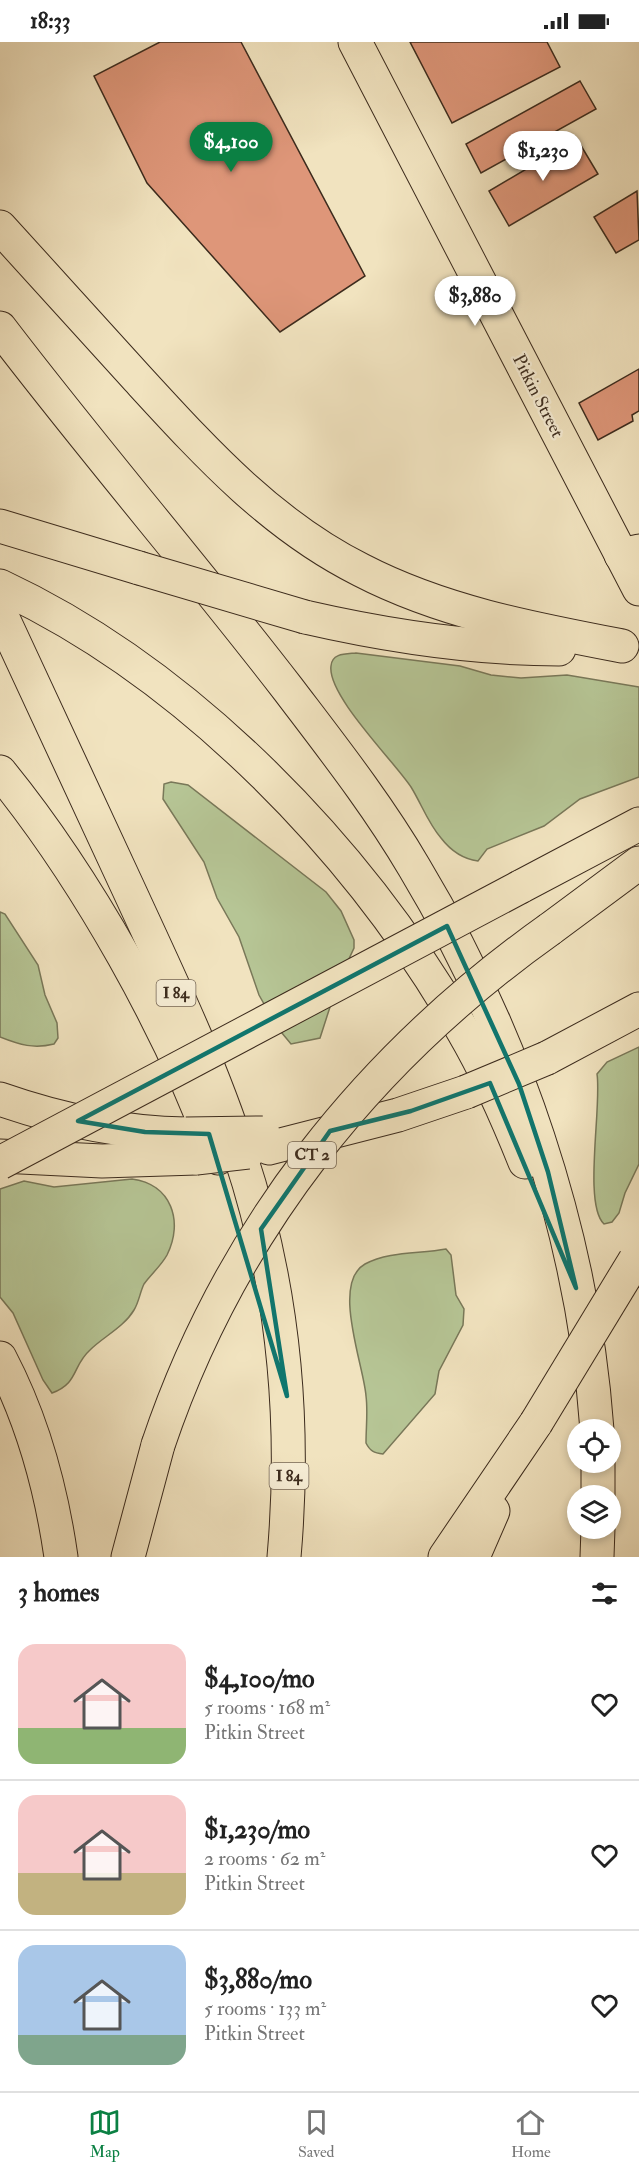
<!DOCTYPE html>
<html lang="en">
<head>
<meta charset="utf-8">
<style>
  :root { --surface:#fff; --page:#f6f6f6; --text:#222; --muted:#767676; --line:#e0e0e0; --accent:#0b8043 }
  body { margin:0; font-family:"IM FELL Double Pica",serif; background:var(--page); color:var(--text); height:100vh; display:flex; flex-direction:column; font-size:22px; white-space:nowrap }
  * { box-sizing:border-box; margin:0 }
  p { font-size:20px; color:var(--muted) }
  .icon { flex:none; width:33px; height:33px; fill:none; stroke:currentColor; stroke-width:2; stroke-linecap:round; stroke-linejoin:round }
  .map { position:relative; height:1515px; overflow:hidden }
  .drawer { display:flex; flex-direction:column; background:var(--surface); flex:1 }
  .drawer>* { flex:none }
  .buttons { position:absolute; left:567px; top:1377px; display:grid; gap:12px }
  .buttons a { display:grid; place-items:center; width:54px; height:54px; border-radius:50%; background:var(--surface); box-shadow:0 3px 9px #0003; font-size:30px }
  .price { position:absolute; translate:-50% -51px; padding:0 14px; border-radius:21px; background:#fff; color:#222; font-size:20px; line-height:39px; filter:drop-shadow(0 2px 3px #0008) }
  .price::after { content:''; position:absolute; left:50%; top:36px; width:18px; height:14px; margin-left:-9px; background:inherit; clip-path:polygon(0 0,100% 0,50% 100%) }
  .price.on { background:var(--accent); color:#fff }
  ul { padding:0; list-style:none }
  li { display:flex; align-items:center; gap:18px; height:150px; padding:0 18px }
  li+li { border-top:2px solid var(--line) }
  li span { display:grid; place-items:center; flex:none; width:168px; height:120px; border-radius:18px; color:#555 }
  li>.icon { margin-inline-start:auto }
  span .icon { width:72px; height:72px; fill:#fffc; stroke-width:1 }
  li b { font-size:26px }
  h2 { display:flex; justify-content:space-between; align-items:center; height:72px; padding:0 18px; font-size:26px }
  .status { display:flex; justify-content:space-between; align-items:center; height:42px; padding:0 30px; background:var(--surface); direction:ltr }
  .status svg { height:16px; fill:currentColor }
  .dock { display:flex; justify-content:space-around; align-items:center; height:84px; border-top:2px solid var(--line); background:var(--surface); font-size:16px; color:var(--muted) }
  .dock a { display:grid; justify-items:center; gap:3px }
  .dock .on { color:var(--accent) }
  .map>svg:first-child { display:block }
  .green { fill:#b6c595; stroke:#797859; stroke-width:1.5 }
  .building { fill:#de9679; stroke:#3c2b1d; stroke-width:1.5 }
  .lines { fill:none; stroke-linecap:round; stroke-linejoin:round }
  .major-casing { stroke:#3c2b1d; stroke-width:35 }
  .highway-casing { stroke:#3c2b1d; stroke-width:35 }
  .major { stroke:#f1e3bf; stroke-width:33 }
  .highway { stroke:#f1e3bf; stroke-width:33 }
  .highway-bridge-casing { stroke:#3c2b1d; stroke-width:35; stroke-linecap:butt }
  .highway-bridge { stroke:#f1e3bf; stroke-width:33 }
  .marked { fill:none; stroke:#0f766e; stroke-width:4.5; stroke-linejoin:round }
  .labels { text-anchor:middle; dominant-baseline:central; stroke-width:4.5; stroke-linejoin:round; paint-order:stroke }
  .shield { fill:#f6edd5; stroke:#746554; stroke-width:1.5 }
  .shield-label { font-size:16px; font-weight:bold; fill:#3c2b1d }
  .street-label { font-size:18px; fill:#3c2b1d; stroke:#f6edd5 }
</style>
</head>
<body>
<div class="status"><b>18:33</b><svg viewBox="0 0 49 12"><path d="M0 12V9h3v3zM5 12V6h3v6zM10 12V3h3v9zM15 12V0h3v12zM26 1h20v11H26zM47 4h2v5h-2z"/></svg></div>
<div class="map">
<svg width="639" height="1515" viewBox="0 0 639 1515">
  <rect width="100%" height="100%" fill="#f1e3bf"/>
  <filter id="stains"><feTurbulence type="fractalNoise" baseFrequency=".00333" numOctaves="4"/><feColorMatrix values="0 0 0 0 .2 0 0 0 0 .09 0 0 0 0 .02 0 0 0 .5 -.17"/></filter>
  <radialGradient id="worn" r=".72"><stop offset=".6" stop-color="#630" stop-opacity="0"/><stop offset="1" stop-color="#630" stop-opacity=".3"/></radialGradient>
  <g class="green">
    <path d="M356 611 460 624 491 633 521 636 567 633 639 645V735L580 757 544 784 487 807 478 819C463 817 451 809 441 796 428 781 421 761 411 745 393 718 327 653 331 624 332 611 346 612 356 611Z"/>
    <path d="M171 740 188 743 326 850 341 869 354 898V906L340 936 338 951 330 965 320 996 291 1002 277 985 259 953 239 895 217 856 204 820 163 757 164 742Z"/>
    <path d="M0 870 5 872 38 923 45 953 57 981 58 996 54 1002C34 1007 20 1003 0 995Z"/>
    <path d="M639 1005V1122L625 1151 619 1171 612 1180 604 1182C583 1162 602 1064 597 1032L607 1020Z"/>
    <path d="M132 1137C171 1142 184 1179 167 1213 161 1224 151 1232 144 1242 140 1250 139 1260 134 1268 124 1285 103 1295 90 1308 72 1324 79 1341 52 1351L43 1338 13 1271 0 1255V1147L24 1139 54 1145Z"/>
    <path d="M446 1207 451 1213 456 1253 464 1267 463 1283 439 1329 435 1352 383 1412C374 1411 370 1409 366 1401 366 1385 368 1369 366 1354 364 1324 331 1241 365 1222 389 1209 419 1212 446 1207Z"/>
  </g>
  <g class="building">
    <path d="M160 0H241L365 234 280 290 147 141 94 34Z"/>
    <path d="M410 0H547L560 25 452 81Z"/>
    <path d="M580 39 596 67 481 131 466 102Z"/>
    <path d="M577 97 598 132 509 184 489 149Z"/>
    <path d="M637 149 639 198 616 211 594 175Z"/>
    <path d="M639 327V369L632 373 633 379 598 398 579 361Z"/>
  </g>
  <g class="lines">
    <defs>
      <path id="major" d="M355 0 639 547"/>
      <g id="highway">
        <path d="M0 185C46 236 92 286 138 337 205 410 271 483 361 528 442 570 533 587 622 604"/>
        <path d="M0 286C93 408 194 525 288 647 332 705 377 762 414 825 515 993 583 1191 597 1388"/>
        <path d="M0 484 139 526"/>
        <path d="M621 513 639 509"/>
        <path d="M0 544C190 633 359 808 463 989 487 1030 507 1075 525 1120"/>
        <path d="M0 570C43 663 86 756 129 848 169 935 211 1022 240 1113 283 1242 296 1379 284 1515"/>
        <path d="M305 575C388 594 474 607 559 607"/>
        <path d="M0 730C87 837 171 987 218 1116"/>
        <path d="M520 845 639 782"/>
        <path d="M550 887 639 821"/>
        <path d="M547 1016 639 967"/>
        <path d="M0 1057C60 1078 123 1091 186 1092"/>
        <path d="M269 1106 398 1073 466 1050"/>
        <path d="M0 1114 102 1119 196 1116"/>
        <path d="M0 1316C33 1379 51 1445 61 1515"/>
        <path d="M598 1420V1454"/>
        <path d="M128 1515 158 1403"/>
        <path d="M445 1515 536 1381"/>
        <path d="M473 1515 493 1469"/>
        <path d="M597 1515 598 1486"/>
      </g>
    </defs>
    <use href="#major" class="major-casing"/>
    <use href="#highway" class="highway-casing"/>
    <use href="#major" class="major"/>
    <use href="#highway" class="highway"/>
    <defs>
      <g id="highway-bridge">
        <path d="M139 526 305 575"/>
        <path d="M466 1050 547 1016"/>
        <path d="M186 1092 263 1091"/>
        <path d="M196 1116 248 1110"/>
        <path d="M0 1121 520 845"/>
        <path d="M536 1381 635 1218"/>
        <path d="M158 1403C230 1189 367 1017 550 887"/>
      </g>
    </defs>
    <use href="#highway-bridge" class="highway-bridge-casing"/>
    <use href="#highway-bridge" class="highway-bridge"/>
  </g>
  <path class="marked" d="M447 884 519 1042 548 1130 576 1246 490 1041 411 1069 330 1089 261 1187 287 1354 209 1092 145 1090 78 1079Z"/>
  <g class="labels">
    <g class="shield">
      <rect x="156.5" y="938" width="39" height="26" rx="4.5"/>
      <rect x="288" y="1100" width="48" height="26" rx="4.5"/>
      <rect x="269.5" y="1421" width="39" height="26" rx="4.5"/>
    </g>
    <g class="shield-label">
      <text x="176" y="951">I 84</text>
      <text x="312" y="1113">CT 2</text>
      <text x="289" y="1434">I 84</text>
    </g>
    <g class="street-label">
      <text transform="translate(538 354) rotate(63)">Pitkin Street</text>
    </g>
  </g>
  <rect width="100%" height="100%" filter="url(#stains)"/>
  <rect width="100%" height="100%" fill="url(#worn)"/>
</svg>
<div class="buttons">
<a><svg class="icon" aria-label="locate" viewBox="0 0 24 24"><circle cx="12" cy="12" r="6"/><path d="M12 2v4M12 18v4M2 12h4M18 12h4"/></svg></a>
<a><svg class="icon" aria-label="layers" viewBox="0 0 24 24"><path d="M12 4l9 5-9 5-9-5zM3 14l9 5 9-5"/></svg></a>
</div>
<b class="price on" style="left:231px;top:131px">$4,100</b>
<b class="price" style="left:543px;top:140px">$1,230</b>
<b class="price" style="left:475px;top:285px">$3,880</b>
</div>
<section class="drawer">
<h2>3 homes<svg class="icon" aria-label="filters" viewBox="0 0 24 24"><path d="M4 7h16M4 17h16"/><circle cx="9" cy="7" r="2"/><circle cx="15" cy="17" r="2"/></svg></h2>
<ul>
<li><span style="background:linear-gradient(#f6c9c9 70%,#8fb573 0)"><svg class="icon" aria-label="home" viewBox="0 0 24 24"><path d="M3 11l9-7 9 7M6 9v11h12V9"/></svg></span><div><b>$4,100/mo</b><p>5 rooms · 168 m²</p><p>Pitkin Street</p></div><svg class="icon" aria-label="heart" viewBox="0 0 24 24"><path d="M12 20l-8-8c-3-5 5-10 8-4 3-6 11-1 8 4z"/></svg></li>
<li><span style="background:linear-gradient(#f6c9c9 65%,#c2b280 0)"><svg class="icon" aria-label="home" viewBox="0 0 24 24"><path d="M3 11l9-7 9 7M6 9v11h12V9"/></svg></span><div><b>$1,230/mo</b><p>2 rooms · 62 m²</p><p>Pitkin Street</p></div><svg class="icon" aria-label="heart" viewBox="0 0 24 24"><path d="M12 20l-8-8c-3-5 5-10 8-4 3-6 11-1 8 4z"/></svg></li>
<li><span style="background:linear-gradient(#a9c7e8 75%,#7fa58c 0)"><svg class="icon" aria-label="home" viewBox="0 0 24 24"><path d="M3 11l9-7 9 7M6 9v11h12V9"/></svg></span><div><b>$3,880/mo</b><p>5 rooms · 133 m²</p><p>Pitkin Street</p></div><svg class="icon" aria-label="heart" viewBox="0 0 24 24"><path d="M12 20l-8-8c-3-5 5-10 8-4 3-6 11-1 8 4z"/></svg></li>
</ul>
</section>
<nav class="dock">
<a class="on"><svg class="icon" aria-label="map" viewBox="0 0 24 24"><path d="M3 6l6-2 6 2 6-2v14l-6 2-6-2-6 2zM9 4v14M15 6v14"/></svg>Map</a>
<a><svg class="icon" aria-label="saved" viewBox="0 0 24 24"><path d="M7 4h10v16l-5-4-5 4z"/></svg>Saved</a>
<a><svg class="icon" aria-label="home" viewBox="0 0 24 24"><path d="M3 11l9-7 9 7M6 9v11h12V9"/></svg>Home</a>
</nav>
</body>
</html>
